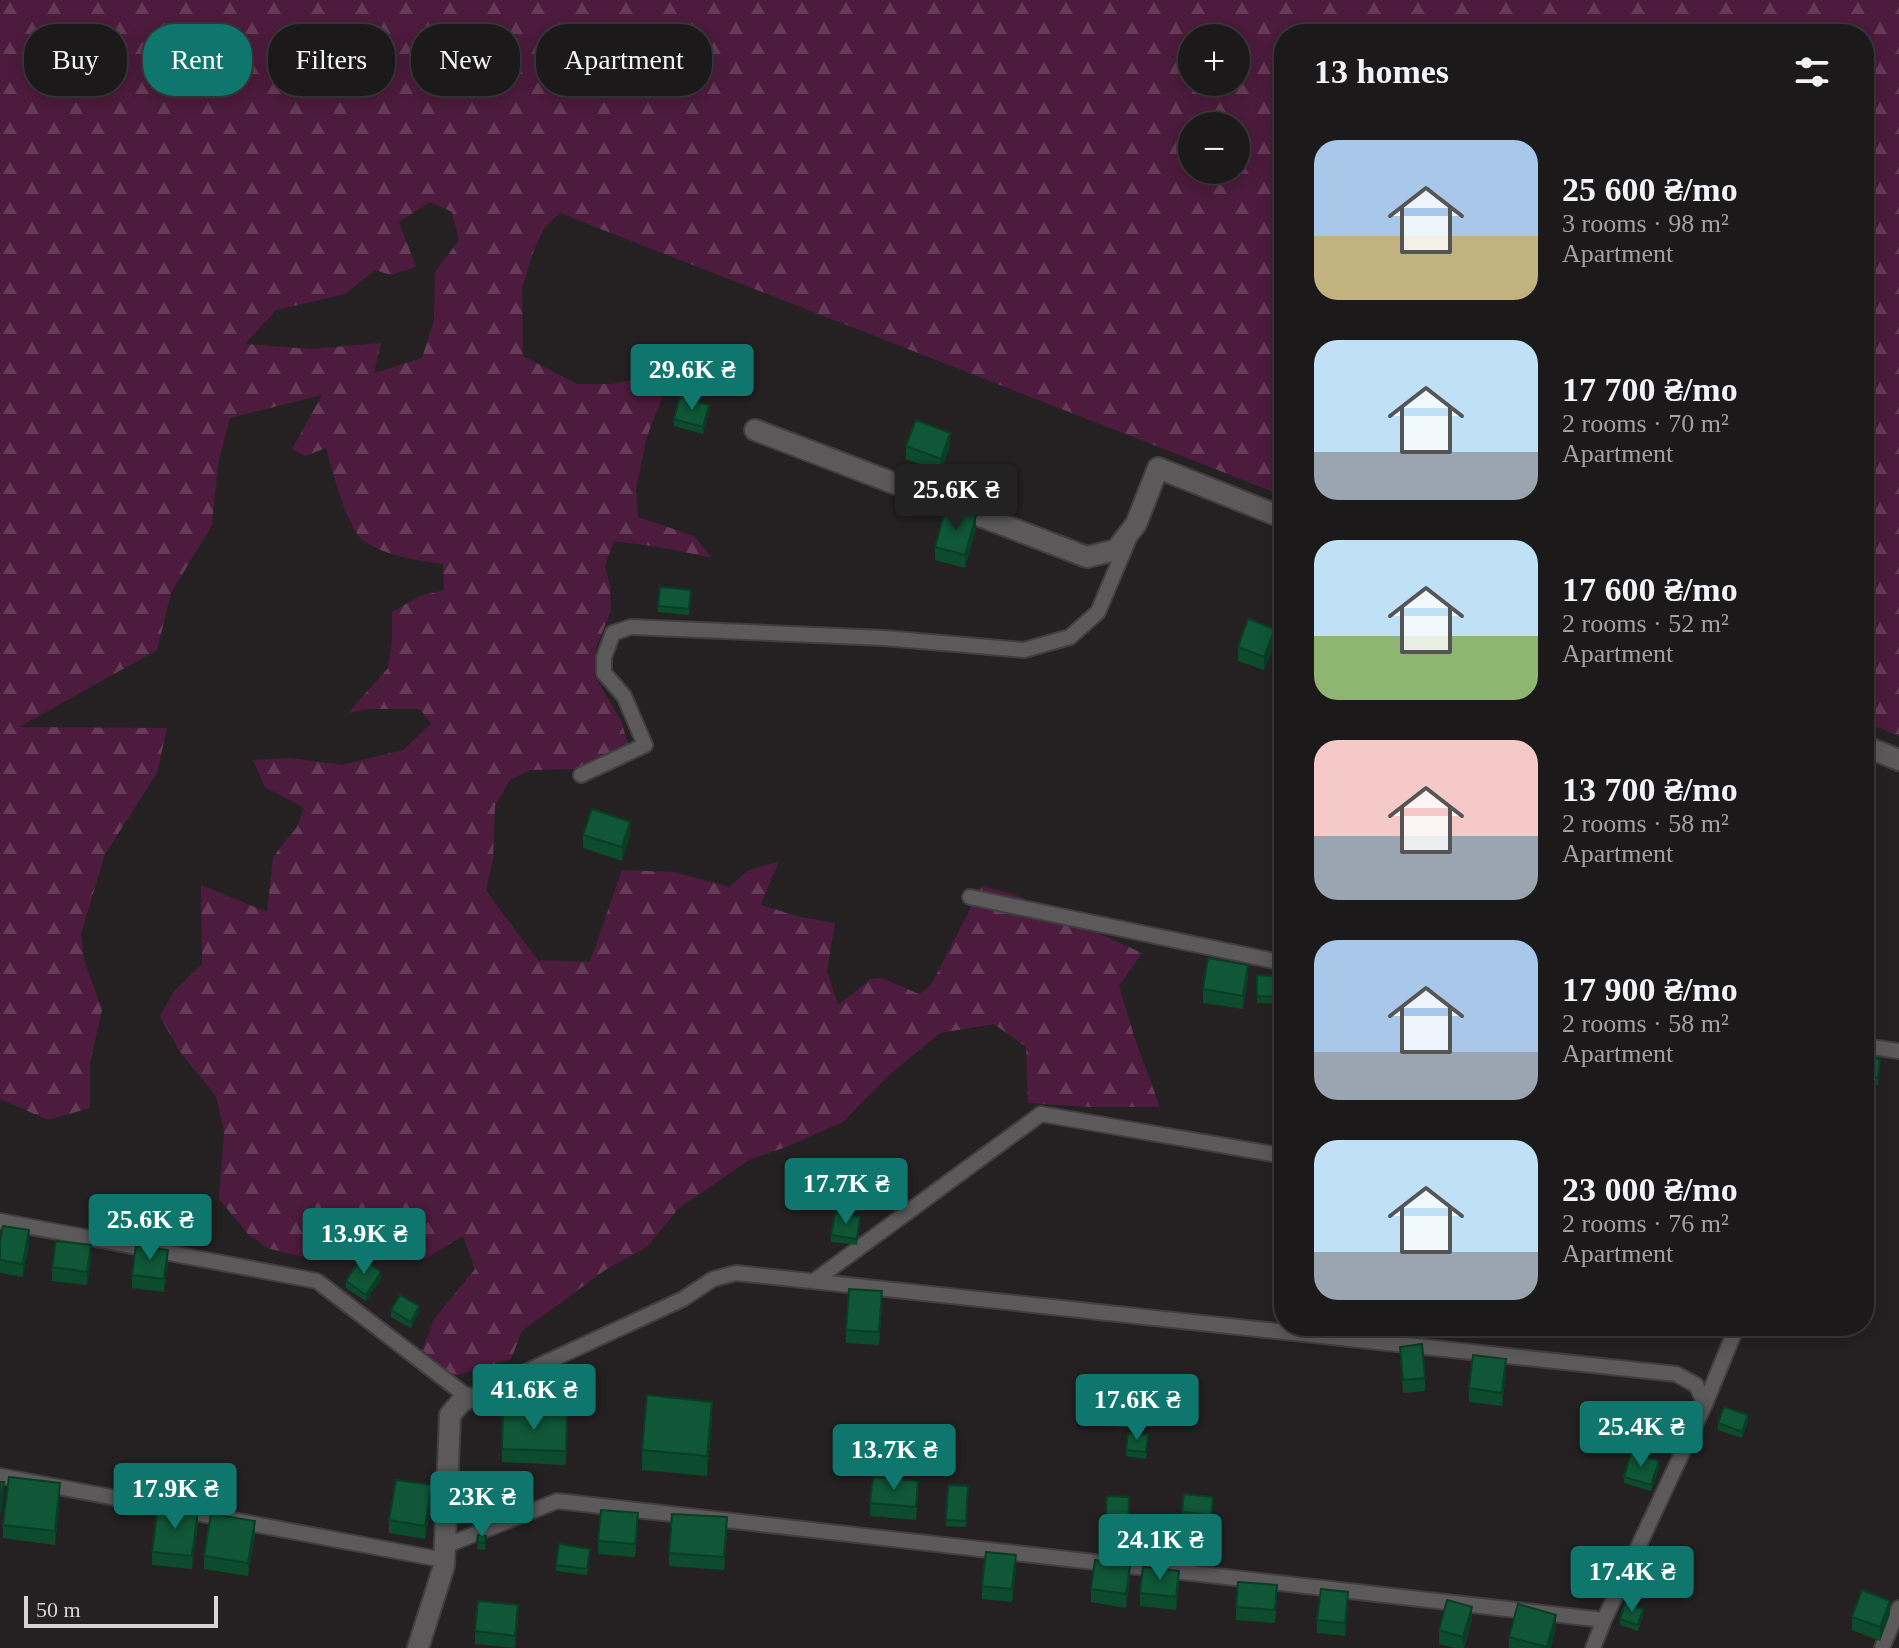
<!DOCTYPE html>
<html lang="en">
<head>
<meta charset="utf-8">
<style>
  :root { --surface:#1c191a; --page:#252223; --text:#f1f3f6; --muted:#a0a0a2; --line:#3a3839; --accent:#0f766e }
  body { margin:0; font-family:Georgia,serif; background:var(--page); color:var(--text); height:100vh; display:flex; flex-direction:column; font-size:30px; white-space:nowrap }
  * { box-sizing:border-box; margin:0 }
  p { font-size:26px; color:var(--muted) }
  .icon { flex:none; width:44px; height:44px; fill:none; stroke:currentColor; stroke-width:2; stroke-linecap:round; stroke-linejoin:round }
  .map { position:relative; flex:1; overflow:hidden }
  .drawer { position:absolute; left:1274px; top:24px; width:600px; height:1312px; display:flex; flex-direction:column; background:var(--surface); border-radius:32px; box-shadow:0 4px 20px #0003,0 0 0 2px var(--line) }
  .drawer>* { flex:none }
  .top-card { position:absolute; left:24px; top:24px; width:760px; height:72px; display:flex; gap:16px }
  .controls { position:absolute; left:1178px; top:24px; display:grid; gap:16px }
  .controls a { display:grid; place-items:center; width:72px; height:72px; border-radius:50%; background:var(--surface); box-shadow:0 4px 20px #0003,0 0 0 2px var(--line); font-size:40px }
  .scale { position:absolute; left:24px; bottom:20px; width:194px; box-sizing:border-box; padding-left:8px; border:4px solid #d7d5d6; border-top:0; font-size:22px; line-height:28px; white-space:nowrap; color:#d7d5d6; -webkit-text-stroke:6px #252123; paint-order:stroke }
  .price { position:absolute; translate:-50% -68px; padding:0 18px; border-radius:8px; background:var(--accent); color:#fff; font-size:26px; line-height:52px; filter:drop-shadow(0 2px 4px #0008) }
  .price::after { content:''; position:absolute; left:50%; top:48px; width:24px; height:18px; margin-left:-12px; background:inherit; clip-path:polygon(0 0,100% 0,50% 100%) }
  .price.on { background:#222; color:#fff }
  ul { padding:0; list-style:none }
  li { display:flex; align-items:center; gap:24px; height:200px; padding:0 40px }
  li span { display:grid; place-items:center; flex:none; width:224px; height:160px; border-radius:24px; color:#555 }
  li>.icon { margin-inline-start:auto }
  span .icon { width:96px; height:96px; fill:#fffc; stroke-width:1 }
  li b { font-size:34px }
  h2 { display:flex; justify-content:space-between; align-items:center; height:96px; padding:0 40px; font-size:34px }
  .chip { padding:0 28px; border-radius:32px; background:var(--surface); box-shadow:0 4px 20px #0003,0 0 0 2px var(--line); font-size:28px; line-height:72px }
  .chip.on { background:var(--accent); color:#fff }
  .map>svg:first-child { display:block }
  .forest { fill:url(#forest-firs); fill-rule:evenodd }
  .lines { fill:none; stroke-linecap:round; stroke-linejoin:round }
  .service-casing { stroke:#413e40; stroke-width:18 }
  .minor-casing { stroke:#413e40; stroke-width:24 }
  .service { stroke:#5b595a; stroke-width:14 }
  .minor { stroke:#5b595a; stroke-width:20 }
  .wall { fill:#0d4b2f }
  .shaded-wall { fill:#0a3d26 }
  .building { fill:#0f5737; stroke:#0a3d26; stroke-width:2 }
</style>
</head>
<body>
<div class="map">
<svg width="1899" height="1648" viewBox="0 0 1899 1648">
  <defs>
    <pattern id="forest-firs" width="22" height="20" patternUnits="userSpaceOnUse" patternTransform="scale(2)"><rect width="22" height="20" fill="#4d1b3d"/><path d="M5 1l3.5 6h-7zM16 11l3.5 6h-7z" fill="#663b58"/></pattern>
  </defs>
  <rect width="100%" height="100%" fill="#252123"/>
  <path class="forest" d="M0 0H1899V736L1864 722V34H1284V496L560 213 545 227 534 249 522 288 523 356 577 384H612L663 373 683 379 665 390 647 436 636 489 638 517 694 536 712 558 666 548 614 541 605 566 610 587 611 611 596 648 595 676 621 721 628 744 575 769 530 770 510 780 495 806 493 859 486 891 538 960 590 962 622 870 674 872 729 887 749 870 778 862 761 905 800 917 835 923 827 971 838 1005 871 979 881 978 919 994 931 985 982 886 1016 895 1142 953 1119 986 1135 1039 1160 1107H1091L1028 1103 1026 1047 994 1024 940 1033 888 1076 843 1122 786 1147 749 1160 679 1208 647 1247 605 1270 522 1331 511 1359 454 1376 422 1350 435 1318 475 1269 463 1236 423 1260 393 1244 366 1208 340 1225 303 1257 267 1248 248 1234 219 1199 224 1132 216 1096 180 1052 160 1016 175 990 202 964 201 885 267 912 273 857 297 827 304 808 265 787 253 760 291 758 342 765 403 750 431 724 420 709H368L348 713 388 668 392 641V612L420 596 444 590 443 564C416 560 388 557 364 541 347 529 332 469 326 448L305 456 292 449 322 395 230 418 218 464 212 525 171 593 157 650 19 727 167 728 157 773 105 854 81 934 84 960 102 1010 90 1063V1108L48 1120 0 1099ZM1192 38H1236V82H1192ZM1192 126H1236V170H1192ZM430 202 452 212 459 240 435 272 434 320 422 358 374 373 381 343 311 349 245 344 276 310 345 294 375 270 391 275 416 267 399 222Z"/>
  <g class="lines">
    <defs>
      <g id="service">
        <path d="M581 775 645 745 624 696 604 673V657L613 633 631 627 884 638 1024 650 1070 637 1098 612 1128 541"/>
        <path d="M970 897 1284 963"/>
        <path d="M1864 1046 1899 1051"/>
        <path d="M0 1221 317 1281 469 1398 683 1299 713 1279 736 1273 1676 1374 1696 1385 1705 1404"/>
        <path d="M814 1281 1041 1114 1284 1156"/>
        <path d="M0 1476 444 1560"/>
        <path d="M445 1546 557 1501 1604 1620"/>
        <path d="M1593 1648 1604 1620 1705 1404 1737 1326"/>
        <path d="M1882 1648 1899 1608"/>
      </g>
      <g id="minor">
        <path d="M755 430 1087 557 1116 550 1136 524 1158 468 1284 518"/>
        <path d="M1864 746 1899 760"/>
        <path d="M418 1648 444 1566 450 1415 461 1402 469 1398"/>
      </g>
    </defs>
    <use href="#service" class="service-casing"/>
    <use href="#minor" class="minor-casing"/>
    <use href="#service" class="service"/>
    <use href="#minor" class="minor"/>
  </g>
  <g class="wall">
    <path d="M709 412 703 434 674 426V419Z"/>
    <path d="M906 446H950L941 472 906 459Z"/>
    <path d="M976 529 965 568 935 560V547Z"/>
    <path d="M691 597 689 615 658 612V606Z"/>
    <path d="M1275 642 1264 670 1238 661V647Z"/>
    <path d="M1864 821 1875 837 1866 873 1864 872Z"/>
    <path d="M583 835H630L622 861 583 848Z"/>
    <path d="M1257 975 1284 977V1004L1257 1003Z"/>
    <path d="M1248 978 1243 1009 1203 1003V989Z"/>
    <path d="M1864 1057 1880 1066 1878 1085 1864 1083Z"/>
    <path d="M860 1224 857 1245 831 1242V1235Z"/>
    <path d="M0 1242 29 1244 23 1277 0 1273Z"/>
    <path d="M91 1259 87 1285 52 1281V1267Z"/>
    <path d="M168 1263 164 1292 132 1288V1275Z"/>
    <path d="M381 1279 366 1301 346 1288V1281Z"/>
    <path d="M882 1304 879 1345 846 1343V1330Z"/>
    <path d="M391 1310 419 1312 411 1328 391 1317Z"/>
    <path d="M1400 1347 1425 1378V1391L1403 1393Z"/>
    <path d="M1506 1372 1502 1406 1469 1402V1388Z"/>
    <path d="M548 1399 546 1415H567L566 1465 502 1462V1404Z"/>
    <path d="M1137 1404 1135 1428 1088 1424V1411Z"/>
    <path d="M712 1421 707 1476 642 1470V1450Z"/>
    <path d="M1748 1422 1742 1438 1718 1430V1423Z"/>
    <path d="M1148 1442 1146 1459 1126 1456V1450Z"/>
    <path d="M1659 1468 1651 1491 1624 1483V1477Z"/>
    <path d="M948 1485 968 1486 966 1527 946 1526Z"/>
    <path d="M918 1494 916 1520 870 1516V1503Z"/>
    <path d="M60 1496 55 1545 3 1538V1525Z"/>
    <path d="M1107 1496 1129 1497 1128 1536 1105 1535Z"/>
    <path d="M432 1499 425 1539 389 1533V1520Z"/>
    <path d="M1213 1504 1211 1522 1182 1519V1512Z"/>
    <path d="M198 1523 192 1569 152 1565V1552Z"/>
    <path d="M638 1526 635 1557 598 1554V1541Z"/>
    <path d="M727 1531 724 1570 669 1566V1553Z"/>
    <path d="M255 1535 248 1576 204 1569V1556Z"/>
    <path d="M478 1535 486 1536 485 1550 477 1549Z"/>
    <path d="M590 1555 587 1575 556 1571V1565Z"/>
    <path d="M1016 1568 1012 1602 982 1599V1586Z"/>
    <path d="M1130 1579 1126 1608 1091 1602V1589Z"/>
    <path d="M1179 1584 1176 1610 1140 1606V1593Z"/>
    <path d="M1277 1598 1275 1623 1236 1620V1607Z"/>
    <path d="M1348 1605 1345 1636 1317 1633V1620Z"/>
    <path d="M1890 1614 1880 1641 1852 1630V1617Z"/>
    <path d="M1643 1616 1638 1631 1620 1625V1619Z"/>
    <path d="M518 1619 515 1648 475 1644V1631Z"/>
    <path d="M1472 1620 1464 1648H1454L1439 1644V1630Z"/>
    <path d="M1556 1628 1551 1648H1509V1637Z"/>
  </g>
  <g class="shaded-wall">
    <path d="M709 405V412L703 434V427Z"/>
    <path d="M950 433V446L941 472V459Z"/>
    <path d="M976 516V529L965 568V555Z"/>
    <path d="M1275 629V642L1264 670V657Z"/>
    <path d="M630 822V835L622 861V847Z"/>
    <path d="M1875 824V837L1866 873V860Z"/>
    <path d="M1248 965V978L1243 1009V996Z"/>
    <path d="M29 1230V1244L23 1277V1264Z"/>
    <path d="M91 1245V1259L87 1285V1272Z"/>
    <path d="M168 1250V1263L164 1292V1279Z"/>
    <path d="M381 1272V1279L366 1301V1295Z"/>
    <path d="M419 1306V1312L411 1328V1322Z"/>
    <path d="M1506 1359V1372L1502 1406V1393Z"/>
    <path d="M548 1386V1399L544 1424V1410Z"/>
    <path d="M712 1402V1421L707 1476V1456Z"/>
    <path d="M1748 1415V1422L1742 1438V1432Z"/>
    <path d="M1659 1461V1468L1651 1491V1485Z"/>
    <path d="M4 1482V1496L0 1518V1505Z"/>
    <path d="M60 1483V1496L55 1545V1531Z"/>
    <path d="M432 1485V1499L425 1539V1526Z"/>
    <path d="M198 1510V1523L192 1569V1556Z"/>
    <path d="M255 1521V1535L248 1576V1563Z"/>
    <path d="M1016 1555V1568L1012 1602V1589Z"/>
    <path d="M1130 1566V1579L1126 1608V1594Z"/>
    <path d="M1179 1571V1584L1176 1610V1597Z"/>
    <path d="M1348 1592V1605L1345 1636V1623Z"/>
    <path d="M1890 1601V1614L1880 1641V1627Z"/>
    <path d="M518 1605V1619L515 1648V1636Z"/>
    <path d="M1472 1607V1620L1463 1648V1637Z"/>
    <path d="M1643 1609V1616L1638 1631V1625Z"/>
    <path d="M1556 1615V1628L1551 1648H1547Z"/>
  </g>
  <g class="building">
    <path d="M680 397 709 405 703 427 674 419Z"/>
    <path d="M916 420 950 433 941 459 906 446Z"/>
    <path d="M946 508 976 516 965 555 935 547Z"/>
    <path d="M660 587 691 590 689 609 658 606Z"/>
    <path d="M1248 619 1275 629 1264 657 1238 647Z"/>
    <path d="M592 809 630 822 622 847 583 835Z"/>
    <path d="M1864 821 1875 824 1866 860 1864 859Z"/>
    <path d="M1208 958 1248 965 1243 996 1203 989Z"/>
    <path d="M1257 975 1284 977V997L1257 996Z"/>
    <path d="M1864 1057 1880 1059 1878 1078 1864 1076Z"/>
    <path d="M835 1213 860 1217 857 1239 831 1235Z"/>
    <path d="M3 1226 29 1230 23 1264 0 1260V1242Z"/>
    <path d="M56 1241 91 1245 87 1272 52 1267Z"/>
    <path d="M136 1246 168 1250 164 1279 132 1275Z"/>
    <path d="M361 1258 381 1272 366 1295 346 1281Z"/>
    <path d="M849 1289 882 1291 879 1332 846 1330Z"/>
    <path d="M400 1295 419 1306 411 1322 391 1310Z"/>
    <path d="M1422 1344 1425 1378 1403 1380 1400 1347Z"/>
    <path d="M1473 1355 1506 1359 1502 1393 1469 1388Z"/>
    <path d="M506 1380 548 1386 544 1410 502 1404Z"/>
    <path d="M1090 1388 1137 1391 1135 1414 1088 1411Z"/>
    <path d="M647 1395 712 1402 707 1456 642 1450Z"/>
    <path d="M1724 1407 1748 1415 1742 1432 1718 1423Z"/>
    <path d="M503 1413 567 1415 566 1451 502 1449Z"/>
    <path d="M1128 1433 1148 1435 1146 1452 1126 1450Z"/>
    <path d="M1631 1453 1659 1461 1651 1485 1624 1477Z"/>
    <path d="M9 1477 60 1483 55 1531 3 1525Z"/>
    <path d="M873 1477 918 1481 916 1507 870 1503Z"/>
    <path d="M396 1480 432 1485 425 1526 389 1520Z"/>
    <path d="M0 1482H4L0 1505Z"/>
    <path d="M948 1485 968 1486 966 1521 946 1520Z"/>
    <path d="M1184 1494 1213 1497 1211 1515 1182 1512Z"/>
    <path d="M1107 1496 1129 1497 1128 1529 1105 1528Z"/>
    <path d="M158 1505 198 1510 192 1556 152 1552Z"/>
    <path d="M601 1510 638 1513 635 1544 598 1541Z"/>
    <path d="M211 1514 255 1521 248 1563 204 1556Z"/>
    <path d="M672 1514 727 1517 724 1557 669 1553Z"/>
    <path d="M478 1535 486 1536 485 1543 477 1542Z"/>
    <path d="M559 1544 590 1549 587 1569 556 1565Z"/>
    <path d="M986 1552 1016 1555 1012 1589 982 1586Z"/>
    <path d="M1095 1560 1130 1566 1126 1594 1091 1589Z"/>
    <path d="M1143 1567 1179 1571 1176 1597 1140 1593Z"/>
    <path d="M1238 1582 1277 1585 1275 1610 1236 1607Z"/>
    <path d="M1321 1589 1348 1592 1345 1623 1317 1620Z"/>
    <path d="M1862 1590 1890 1601 1880 1627 1852 1617Z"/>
    <path d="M1447 1600 1472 1607 1463 1637 1439 1630Z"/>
    <path d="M478 1601 518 1605 515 1636 475 1631Z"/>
    <path d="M1625 1603 1643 1609 1638 1625 1620 1619Z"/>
    <path d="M1518 1604 1556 1615 1547 1647 1509 1637Z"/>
  </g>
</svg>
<div class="controls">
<a>+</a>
<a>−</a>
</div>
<div class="scale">50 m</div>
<b class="price" style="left:692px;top:412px">29.6K ₴</b>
<b class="price on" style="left:956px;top:532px">25.6K ₴</b>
<b class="price" style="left:846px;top:1226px">17.7K ₴</b>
<b class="price" style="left:150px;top:1262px">25.6K ₴</b>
<b class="price" style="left:364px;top:1276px">13.9K ₴</b>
<b class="price" style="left:534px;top:1432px">41.6K ₴</b>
<b class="price" style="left:1137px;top:1442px">17.6K ₴</b>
<b class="price" style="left:1641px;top:1469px">25.4K ₴</b>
<b class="price" style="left:894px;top:1492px">13.7K ₴</b>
<b class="price" style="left:175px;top:1531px">17.9K ₴</b>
<b class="price" style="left:482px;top:1539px">23K ₴</b>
<b class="price" style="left:1160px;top:1582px">24.1K ₴</b>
<b class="price" style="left:1632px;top:1614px">17.4K ₴</b>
<div class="top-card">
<a class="chip">Buy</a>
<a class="chip on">Rent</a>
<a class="chip">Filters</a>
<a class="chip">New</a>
<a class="chip">Apartment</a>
</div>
<section class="drawer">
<h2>13 homes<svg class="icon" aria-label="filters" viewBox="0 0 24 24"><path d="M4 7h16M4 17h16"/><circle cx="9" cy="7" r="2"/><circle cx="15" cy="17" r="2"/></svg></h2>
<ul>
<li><span style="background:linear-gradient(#a9c7e8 60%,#c2b280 0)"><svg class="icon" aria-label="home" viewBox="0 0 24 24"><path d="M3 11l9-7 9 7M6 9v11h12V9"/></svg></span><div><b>25 600 ₴/mo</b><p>3 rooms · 98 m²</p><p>Apartment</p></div></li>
<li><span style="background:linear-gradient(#bfe0f5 70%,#9aa5b1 0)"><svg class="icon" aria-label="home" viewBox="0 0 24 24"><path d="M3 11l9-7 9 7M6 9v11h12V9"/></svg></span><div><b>17 700 ₴/mo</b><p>2 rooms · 70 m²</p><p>Apartment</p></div></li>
<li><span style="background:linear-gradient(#bfe0f5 60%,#8fb573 0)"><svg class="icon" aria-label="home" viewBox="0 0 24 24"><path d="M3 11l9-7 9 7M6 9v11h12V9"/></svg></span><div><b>17 600 ₴/mo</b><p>2 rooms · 52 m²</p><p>Apartment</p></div></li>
<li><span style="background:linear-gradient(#f6c9c9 60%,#9aa5b1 0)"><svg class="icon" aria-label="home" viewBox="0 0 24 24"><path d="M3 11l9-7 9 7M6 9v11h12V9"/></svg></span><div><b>13 700 ₴/mo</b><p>2 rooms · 58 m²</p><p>Apartment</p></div></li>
<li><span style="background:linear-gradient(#a9c7e8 70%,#9aa5b1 0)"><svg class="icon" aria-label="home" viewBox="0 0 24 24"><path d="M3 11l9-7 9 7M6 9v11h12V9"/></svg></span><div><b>17 900 ₴/mo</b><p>2 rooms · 58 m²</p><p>Apartment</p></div></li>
<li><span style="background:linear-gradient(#bfe0f5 70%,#9aa5b1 0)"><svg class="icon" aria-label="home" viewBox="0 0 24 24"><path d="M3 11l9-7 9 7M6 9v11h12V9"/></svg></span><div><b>23 000 ₴/mo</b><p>2 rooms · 76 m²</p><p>Apartment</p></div></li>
</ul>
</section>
</div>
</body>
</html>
